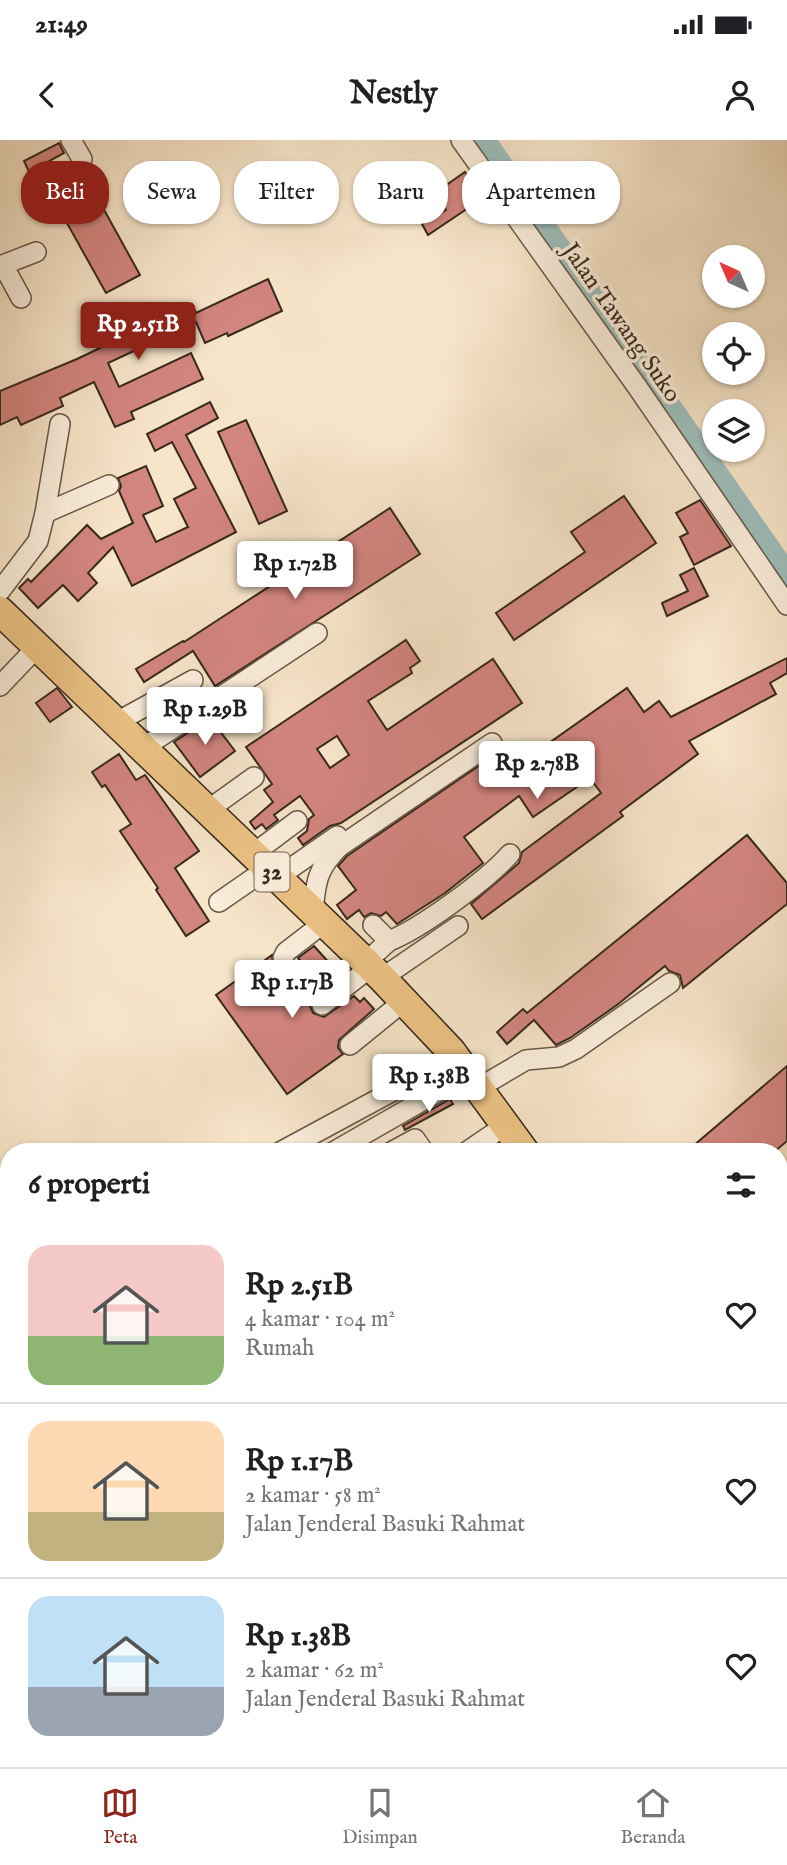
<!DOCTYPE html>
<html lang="id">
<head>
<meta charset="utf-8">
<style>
  :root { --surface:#fff; --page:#f6f6f6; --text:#202124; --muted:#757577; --line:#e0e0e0; --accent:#8f2418 }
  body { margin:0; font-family:"IM FELL English",serif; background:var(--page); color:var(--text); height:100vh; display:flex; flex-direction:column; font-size:26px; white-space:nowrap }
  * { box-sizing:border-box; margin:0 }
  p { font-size:23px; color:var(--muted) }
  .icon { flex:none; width:38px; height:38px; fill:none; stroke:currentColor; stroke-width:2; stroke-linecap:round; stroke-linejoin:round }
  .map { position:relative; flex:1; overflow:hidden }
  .panel { position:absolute; left:0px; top:1003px; width:788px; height:625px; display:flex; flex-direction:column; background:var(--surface); border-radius:28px 28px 0 0; box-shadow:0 2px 5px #0004 }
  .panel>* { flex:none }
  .banner { position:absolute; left:21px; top:21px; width:746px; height:63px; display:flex; gap:14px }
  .needle { width:46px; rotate:316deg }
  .buttons { position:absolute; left:702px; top:105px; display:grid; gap:14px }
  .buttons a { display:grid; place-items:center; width:63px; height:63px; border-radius:50%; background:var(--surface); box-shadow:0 2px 5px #0004; font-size:35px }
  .price { position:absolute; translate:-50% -60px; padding:0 16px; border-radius:7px; background:#fff; color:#222; font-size:23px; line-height:46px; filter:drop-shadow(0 2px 4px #0008) }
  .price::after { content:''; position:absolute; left:50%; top:42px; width:21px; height:16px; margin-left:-10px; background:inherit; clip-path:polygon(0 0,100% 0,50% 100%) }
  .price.active { background:var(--accent); color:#fff }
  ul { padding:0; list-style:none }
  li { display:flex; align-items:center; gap:21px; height:175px; padding:0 28px }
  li+li { border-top:2px solid var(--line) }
  li span { display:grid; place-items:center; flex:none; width:196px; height:140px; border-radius:21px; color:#555 }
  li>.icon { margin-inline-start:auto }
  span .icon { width:84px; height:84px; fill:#fffc; stroke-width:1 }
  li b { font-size:30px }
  h2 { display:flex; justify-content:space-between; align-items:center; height:84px; padding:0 28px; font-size:30px }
  .pill { padding:0 24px; border-radius:28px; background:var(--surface); box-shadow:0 2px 5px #0004; font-size:24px; line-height:63px }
  .pill.active { background:var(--accent); color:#fff }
  .status { display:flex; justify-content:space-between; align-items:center; height:49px; padding:0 35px; background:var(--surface); direction:ltr }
  .status svg { height:19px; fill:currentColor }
  header { display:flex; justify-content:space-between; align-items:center; height:91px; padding:0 28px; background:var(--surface); font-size:32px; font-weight:700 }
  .tabs { display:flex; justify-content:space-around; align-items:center; height:98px; border-top:2px solid var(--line); background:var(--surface); font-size:19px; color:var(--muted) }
  .tabs a { display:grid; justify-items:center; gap:4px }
  .tabs .active { color:var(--accent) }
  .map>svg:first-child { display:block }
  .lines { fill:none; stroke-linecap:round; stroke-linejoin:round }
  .river { stroke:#9ebebc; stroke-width:26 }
  .building { fill:#d3857f; stroke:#37291d; stroke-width:2; fill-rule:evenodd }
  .minor-casing { stroke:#675848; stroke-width:22 }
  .highway-casing { stroke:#37291d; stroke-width:31 }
  .minor { stroke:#faeedc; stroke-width:19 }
  .highway { stroke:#ecc284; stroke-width:28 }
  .labels { text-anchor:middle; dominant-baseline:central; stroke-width:7; stroke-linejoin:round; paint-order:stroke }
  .shield { fill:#faeedc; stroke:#726456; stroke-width:2 }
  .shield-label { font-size:23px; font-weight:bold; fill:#37291d }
  .street-label { font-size:24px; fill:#37291d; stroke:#faeedc }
</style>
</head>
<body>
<div class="status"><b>21:49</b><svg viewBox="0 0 49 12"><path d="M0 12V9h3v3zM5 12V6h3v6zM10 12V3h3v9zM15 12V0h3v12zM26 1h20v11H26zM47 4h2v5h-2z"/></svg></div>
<header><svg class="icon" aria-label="back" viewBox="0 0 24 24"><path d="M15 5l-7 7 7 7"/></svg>Nestly<svg class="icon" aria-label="person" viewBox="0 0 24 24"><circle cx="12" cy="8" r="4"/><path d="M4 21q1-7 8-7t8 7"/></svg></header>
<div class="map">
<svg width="787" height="1627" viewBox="0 0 787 1627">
  <rect width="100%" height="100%" fill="#f7e5c9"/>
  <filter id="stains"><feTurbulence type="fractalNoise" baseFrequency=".00286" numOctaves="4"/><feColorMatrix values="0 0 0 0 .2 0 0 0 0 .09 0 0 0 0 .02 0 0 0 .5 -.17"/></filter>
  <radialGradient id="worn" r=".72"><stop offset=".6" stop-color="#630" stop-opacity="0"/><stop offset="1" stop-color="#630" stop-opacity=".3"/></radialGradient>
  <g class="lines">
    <path class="river" d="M482 0 787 437"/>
  </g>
  <g class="building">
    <path d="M59 3 64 13 29 32 24 21Z"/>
    <path d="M465 32 483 58 428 95 422 84 446 70 435 53Z"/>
    <path d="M97 57 140 135 106 153 63 76Z"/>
    <path d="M268 139 282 171 228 196 227 193 205 203 196 182 108 223 119 247 191 213 203 239 131 272 134 279 115 287 94 242 60 258 63 266 21 285 17 277 0 285V251L77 219 192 164 196 173Z"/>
    <path d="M210 262 218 278 186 295 236 392 132 446 113 407 88 433 97 443 78 461 63 445 38 468 19 448 28 439 31 442 87 385 101 399 133 383 119 351 121 346 118 338 146 326 163 366 143 375 156 402 188 387 174 359 196 348 172 302 155 311 147 294Z"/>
    <path d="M246 280 287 371 259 384 218 292Z"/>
    <path d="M624 356 656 403 514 500 496 473 585 412 571 392Z"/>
    <path d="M700 360 731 406 694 425 680 397 688 393 676 373Z"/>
    <path d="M390 368 420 414 215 546 193 511 144 542 136 529 183 501 184 502Z"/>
    <path d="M694 428 708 456 667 476 662 463 688 451 680 435Z"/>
    <path d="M406 500 420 521 410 528 412 533 368 561 387 590 493 519 522 563 341 683 330 686 303 705 298 698 307 691 309 679 314 675 300 656 274 675 278 680 266 689 262 684 255 689 250 682 273 662 264 650 272 644 246 607ZM337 596 349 615 330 628 317 609Z"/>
    <path d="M787 518V533L770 543 776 554 689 601 698 614 620 672 623 676 482 779 471 764 519 723 522 712 601 653 590 638 533 677 519 656 464 697 483 723 445 753 397 784 386 772 381 776 371 773 364 777 359 770 347 779 337 765 356 750 338 726 347 716 502 610 515 627 627 548 644 572 659 561 671 577Z"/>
    <path d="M57 548 72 567 50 582 36 563Z"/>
    <path d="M210 578 235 611 200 637 174 602Z"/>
    <path d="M119 614 136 640 145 635 199 711 175 728 209 781 186 796 156 750 158 748 120 691 131 684 105 645 102 647 92 632Z"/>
    <path d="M747 695 787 743V764L683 848 680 835 669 831 665 826 617 865 570 898 556 905 534 880 507 904 497 892 523 869 527 873Z"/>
    <path d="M314 806 340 835 311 860 310 866 313 873 324 877 354 856 360 862 364 858 374 869 339 900 338 908 343 914 287 954 216 855 272 815 274 830 258 841 275 864 310 832 298 818Z"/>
    <path d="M787 926V1001L774 1012H686Z"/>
    <path d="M450 959 453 964 405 990 403 986Z"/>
  </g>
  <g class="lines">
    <defs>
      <g id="minor">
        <path d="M71 0 82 19"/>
        <path d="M461 0 638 248 787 465"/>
        <path d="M3 125 21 158"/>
        <path d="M0 126 36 112"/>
        <path d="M45 373 109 345"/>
        <path d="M0 451 38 401 45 373 60 284"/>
        <path d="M0 546 38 506"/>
        <path d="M117 582 193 540"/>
        <path d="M143 608 317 493"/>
        <path d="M208 670 254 637"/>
        <path d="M253 714 297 681"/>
        <path d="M278 737 337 696"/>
        <path d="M219 762 268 728"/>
        <path d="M313 771C316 741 317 729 339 707L492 603"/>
        <path d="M389 801C420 789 487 740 510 714"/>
        <path d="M366 822 389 801 373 785"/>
        <path d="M286 829 283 818 286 812 325 782"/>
        <path d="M382 838 458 786"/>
        <path d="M322 865 371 827"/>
        <path d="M350 905 404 861"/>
        <path d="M480 947 526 920 559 917 576 909 670 843"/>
        <path d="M280 1012 456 917"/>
        <path d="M333 1012 469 934"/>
        <path d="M391 1012 415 999 424 1012"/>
        <path d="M466 1012 506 985"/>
        <path d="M779 1054 787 1048"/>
        <path d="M0 1146 9 1142"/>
        <path d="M779 1230 787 1223"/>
        <path d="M779 1511 787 1504"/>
        <path d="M245 1619 248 1627"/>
        <path d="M377 1619 382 1627"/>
        <path d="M488 1619 493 1627"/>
        <path d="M667 1619 670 1627"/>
      </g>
      <g id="highway">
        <path d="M0 471 382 838 451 911 525 1012"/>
        <path d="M779 1361 787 1373"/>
      </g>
    </defs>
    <use href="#minor" class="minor-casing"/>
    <use href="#highway" class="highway-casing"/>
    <use href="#minor" class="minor"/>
    <use href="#highway" class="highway"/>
  </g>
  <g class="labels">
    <rect class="shield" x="254.5" y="712.5" width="35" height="39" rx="5"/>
    <g class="shield-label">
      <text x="272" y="732">32</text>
    </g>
    <g class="street-label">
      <text transform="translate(621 183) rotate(55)">Jalan Tawang Suko</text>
    </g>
  </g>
  <rect width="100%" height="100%" filter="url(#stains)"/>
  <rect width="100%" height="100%" fill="url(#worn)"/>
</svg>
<div class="buttons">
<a><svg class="needle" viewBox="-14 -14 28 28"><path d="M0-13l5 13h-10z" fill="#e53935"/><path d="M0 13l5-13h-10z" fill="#757577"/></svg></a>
<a><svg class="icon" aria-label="locate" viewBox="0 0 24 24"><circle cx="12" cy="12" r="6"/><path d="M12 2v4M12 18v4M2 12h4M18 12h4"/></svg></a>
<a><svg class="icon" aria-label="layers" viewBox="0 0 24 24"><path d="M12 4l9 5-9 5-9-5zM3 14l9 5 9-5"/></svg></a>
</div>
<b class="price active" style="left:138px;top:222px">Rp 2.51B</b>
<b class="price" style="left:295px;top:461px">Rp 1.72B</b>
<b class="price" style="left:205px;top:607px">Rp 1.29B</b>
<b class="price" style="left:537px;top:661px">Rp 2.78B</b>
<b class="price" style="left:292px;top:880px">Rp 1.17B</b>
<b class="price" style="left:429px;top:974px">Rp 1.38B</b>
<div class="banner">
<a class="pill active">Beli</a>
<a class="pill">Sewa</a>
<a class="pill">Filter</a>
<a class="pill">Baru</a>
<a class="pill">Apartemen</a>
</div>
<section class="panel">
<h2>6 properti<svg class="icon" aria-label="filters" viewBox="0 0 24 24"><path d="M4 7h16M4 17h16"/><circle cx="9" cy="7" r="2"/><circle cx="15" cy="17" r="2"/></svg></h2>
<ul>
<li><span style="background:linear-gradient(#f6c9c9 65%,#8fb573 0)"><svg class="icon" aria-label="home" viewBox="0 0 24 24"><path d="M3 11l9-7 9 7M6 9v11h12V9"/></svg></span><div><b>Rp 2.51B</b><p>4 kamar · 104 m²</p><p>Rumah</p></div><svg class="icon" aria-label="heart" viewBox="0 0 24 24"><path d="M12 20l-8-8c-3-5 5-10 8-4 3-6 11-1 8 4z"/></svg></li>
<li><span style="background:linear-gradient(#ffd9b3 65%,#c2b280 0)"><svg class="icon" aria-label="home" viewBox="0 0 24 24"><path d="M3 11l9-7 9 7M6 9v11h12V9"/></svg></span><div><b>Rp 1.17B</b><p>2 kamar · 58 m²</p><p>Jalan Jenderal Basuki Rahmat</p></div><svg class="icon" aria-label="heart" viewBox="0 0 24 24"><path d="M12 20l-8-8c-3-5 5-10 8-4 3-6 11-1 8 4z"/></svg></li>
<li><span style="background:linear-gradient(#bfe0f5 65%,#9aa5b1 0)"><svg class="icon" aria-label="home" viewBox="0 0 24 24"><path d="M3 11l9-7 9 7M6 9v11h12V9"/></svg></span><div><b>Rp 1.38B</b><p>2 kamar · 62 m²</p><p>Jalan Jenderal Basuki Rahmat</p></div><svg class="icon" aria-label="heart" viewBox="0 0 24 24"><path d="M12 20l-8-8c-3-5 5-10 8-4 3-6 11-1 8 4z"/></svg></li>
</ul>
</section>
</div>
<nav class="tabs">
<a class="active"><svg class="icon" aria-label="map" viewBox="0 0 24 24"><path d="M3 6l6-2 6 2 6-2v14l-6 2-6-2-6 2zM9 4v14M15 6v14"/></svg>Peta</a>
<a><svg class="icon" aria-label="saved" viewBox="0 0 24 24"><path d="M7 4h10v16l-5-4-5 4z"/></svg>Disimpan</a>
<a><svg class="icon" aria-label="home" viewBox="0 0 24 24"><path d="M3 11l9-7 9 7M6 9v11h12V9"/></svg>Beranda</a>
</nav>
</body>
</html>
